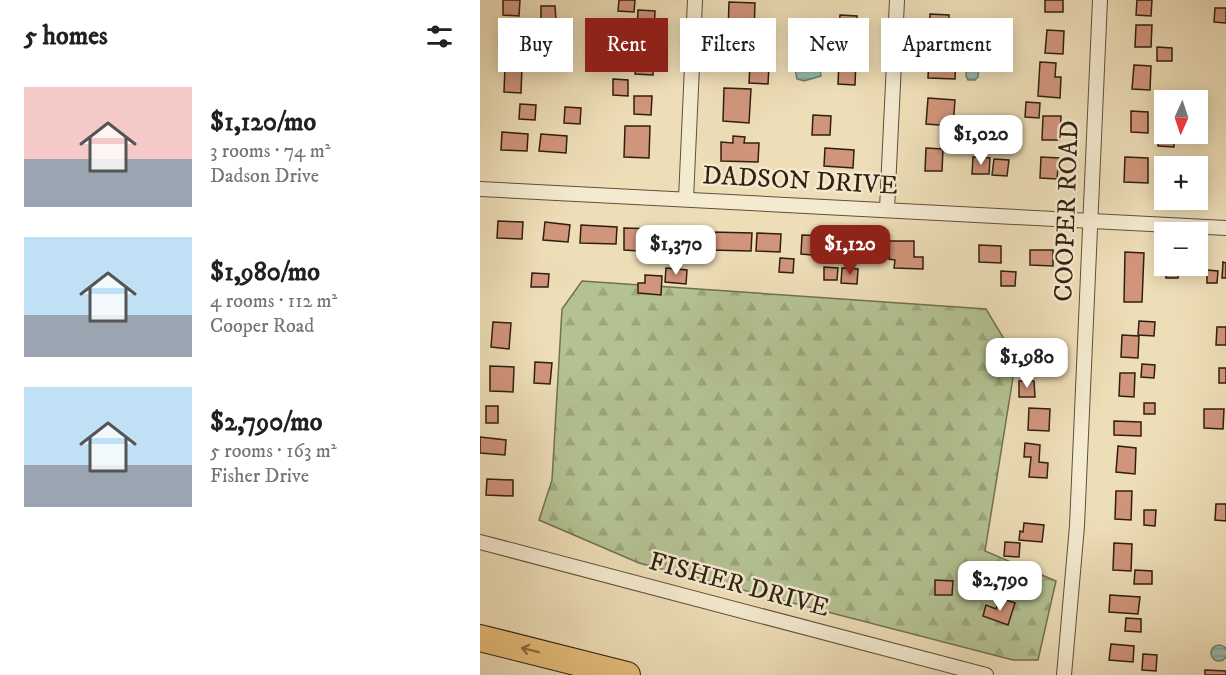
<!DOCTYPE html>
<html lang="en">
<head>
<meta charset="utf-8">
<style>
  :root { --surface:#fff; --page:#f2f2f2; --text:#202124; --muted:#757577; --accent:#8f2418 }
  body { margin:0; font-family:"IM FELL DW Pica",serif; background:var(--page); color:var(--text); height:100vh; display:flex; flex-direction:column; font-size:22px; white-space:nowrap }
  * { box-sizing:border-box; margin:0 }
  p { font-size:20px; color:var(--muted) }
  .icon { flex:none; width:33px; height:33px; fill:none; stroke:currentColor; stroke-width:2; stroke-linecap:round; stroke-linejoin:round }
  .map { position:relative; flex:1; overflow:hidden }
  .drawer { display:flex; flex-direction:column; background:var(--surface); width:480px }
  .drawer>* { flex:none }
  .guide { position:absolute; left:18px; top:18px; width:570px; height:54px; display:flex; gap:12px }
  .needle { width:39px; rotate:183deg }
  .fabs { position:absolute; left:674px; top:90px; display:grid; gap:12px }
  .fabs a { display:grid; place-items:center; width:54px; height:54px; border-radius:0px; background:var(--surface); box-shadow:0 3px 15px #0003; font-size:30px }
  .price { position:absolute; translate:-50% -51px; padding:0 14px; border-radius:12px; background:#fff; color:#222; font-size:20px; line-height:39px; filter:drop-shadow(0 2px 3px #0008) }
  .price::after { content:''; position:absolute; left:50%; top:36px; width:18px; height:14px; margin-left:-9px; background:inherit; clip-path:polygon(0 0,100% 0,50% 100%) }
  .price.current { background:var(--accent); color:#fff }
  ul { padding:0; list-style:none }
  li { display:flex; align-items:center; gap:18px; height:150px; padding:0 24px }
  li span { display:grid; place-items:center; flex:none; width:168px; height:120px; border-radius:0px; color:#555 }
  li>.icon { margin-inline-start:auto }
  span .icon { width:72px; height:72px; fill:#fffc; stroke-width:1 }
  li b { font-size:26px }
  h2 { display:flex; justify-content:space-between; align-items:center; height:72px; padding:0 24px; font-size:26px }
  .tag { padding:0 21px; border-radius:0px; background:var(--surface); box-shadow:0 3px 15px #0003; font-size:21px; line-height:54px }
  .tag.current { background:var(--accent); color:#fff }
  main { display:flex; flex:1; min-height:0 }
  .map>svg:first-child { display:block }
  .forest { fill:url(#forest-firs); stroke:#727052; stroke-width:1.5 }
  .water { fill:url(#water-rules); stroke:#6f7d6f; stroke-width:1.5 }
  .building { fill:#d1957b; stroke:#301f11; stroke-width:1.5 }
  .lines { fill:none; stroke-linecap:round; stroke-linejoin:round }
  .minor-casing { stroke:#604f3a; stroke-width:16 }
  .motorway-casing { stroke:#301f11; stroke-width:28 }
  .minor { stroke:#f4ead0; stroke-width:14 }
  .motorway { stroke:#e7bf7c; stroke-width:26 }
  .oneway { stroke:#8c6f46 }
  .labels { text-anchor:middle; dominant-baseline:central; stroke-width:5; stroke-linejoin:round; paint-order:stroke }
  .street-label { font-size:26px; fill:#301f11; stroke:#f4ead0 }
</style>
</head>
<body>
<main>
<section class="drawer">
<h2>5 homes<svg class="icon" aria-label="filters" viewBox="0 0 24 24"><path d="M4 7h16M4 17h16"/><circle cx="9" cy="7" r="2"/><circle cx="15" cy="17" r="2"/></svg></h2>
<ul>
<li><span style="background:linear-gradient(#f6c9c9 60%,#9aa5b1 0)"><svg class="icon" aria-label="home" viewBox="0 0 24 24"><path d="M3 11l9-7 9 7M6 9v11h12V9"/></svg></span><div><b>$1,120/mo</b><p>3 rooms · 74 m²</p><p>Dadson Drive</p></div></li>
<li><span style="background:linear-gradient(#bfe0f5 65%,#9aa5b1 0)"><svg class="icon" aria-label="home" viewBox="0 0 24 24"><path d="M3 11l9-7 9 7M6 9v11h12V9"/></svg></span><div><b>$1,980/mo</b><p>4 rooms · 112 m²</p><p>Cooper Road</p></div></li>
<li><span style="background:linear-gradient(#bfe0f5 65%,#9aa5b1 0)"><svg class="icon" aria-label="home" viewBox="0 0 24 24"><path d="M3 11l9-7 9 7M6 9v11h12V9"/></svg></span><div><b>$2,790/mo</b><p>5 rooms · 163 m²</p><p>Fisher Drive</p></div></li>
</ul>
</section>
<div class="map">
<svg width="746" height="675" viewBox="0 0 746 675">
  <defs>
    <pattern id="forest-firs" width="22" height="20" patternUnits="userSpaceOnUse" patternTransform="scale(1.5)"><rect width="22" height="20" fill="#b4c292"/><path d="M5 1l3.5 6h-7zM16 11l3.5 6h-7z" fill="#9ba67d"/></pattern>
    <pattern id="water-rules" width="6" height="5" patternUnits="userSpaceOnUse" patternTransform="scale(1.5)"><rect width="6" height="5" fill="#99bcae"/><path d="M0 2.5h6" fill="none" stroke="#84a195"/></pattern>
  </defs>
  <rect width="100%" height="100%" fill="#eedeb7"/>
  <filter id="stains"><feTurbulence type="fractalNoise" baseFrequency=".00333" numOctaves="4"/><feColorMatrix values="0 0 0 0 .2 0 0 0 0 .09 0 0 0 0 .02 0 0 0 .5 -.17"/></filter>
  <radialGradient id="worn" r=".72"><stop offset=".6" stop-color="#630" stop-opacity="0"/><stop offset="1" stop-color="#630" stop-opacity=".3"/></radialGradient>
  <path class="forest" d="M102 281 506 309 536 359 505 551 576 581 558 660H533L159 563 59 520 72 480 82 309Z"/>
  <g class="water">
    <path d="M493 58 499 63 498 77 495 80H488L486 76 487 61Z"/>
    <path d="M329 62 340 69 341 76 324 81 317 79 315 69 318 65Z"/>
    <circle cx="739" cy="653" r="8"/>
  </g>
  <g class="building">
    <path d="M23 0H40L39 16 23 15Z"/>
    <path d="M139 0H155L154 12 138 11Z"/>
    <rect x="565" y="0" width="18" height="12"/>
    <path d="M657 0H672L671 16 656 15Z"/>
    <path d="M249 2 275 3 274 34 248 33Z"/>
    <path d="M61 6H75L76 21 61 22Z"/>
    <path d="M735 8H746V23L734 22Z"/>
    <path d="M158 10 175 11 174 34 157 33Z"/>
    <path d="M450 14 469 15 468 36 449 35Z"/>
    <path d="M360 15 377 16 376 43 358 42Z"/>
    <path d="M656 25H672L671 47H655Z"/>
    <path d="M27 28 45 29 43 49 26 48Z"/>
    <path d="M567 30 584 31 583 54 565 53Z"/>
    <path d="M132 36 148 37 147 52 131 51Z"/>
    <rect x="478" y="36" width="16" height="16"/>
    <path d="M247 44 275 45 274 64 246 63Z"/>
    <path d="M338 46 354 47 353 63 337 62Z"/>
    <path d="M677 47 692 48V61H677Z"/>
    <path d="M149 52 174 53 173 75 155 74 156 67 148 66Z"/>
    <path d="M449 56 476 57 475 79 448 78Z"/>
    <path d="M359 61H376L375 85 358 84Z"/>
    <path d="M560 62 576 63 575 77H581L580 98 558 96Z"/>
    <path d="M270 65 289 66 288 84 269 83Z"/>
    <path d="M654 65 671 66 670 90 652 89Z"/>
    <path d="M25 66H42L41 93 24 92Z"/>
    <path d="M133 79 148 80V96L133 95Z"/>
    <path d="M244 88 271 89 269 123 243 121Z"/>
    <path d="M154 96H172L171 115 154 114Z"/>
    <path d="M448 98 475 100 473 126 446 124Z"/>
    <path d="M546 102 560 103 559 118 545 117Z"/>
    <path d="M40 104 56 105 55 120 39 119Z"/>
    <path d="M85 107 101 108 100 124 84 123Z"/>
    <path d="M651 111 668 112V133L651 132Z"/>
    <path d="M333 115 351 116 350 135H332Z"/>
    <path d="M563 116H581L580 140H562Z"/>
    <path d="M477 120 494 121 493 137 477 136Z"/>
    <path d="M145 126H170L169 158 144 157Z"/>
    <path d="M679 131H684V134H694V147L678 146Z"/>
    <path d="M22 132 48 134 47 151 21 150Z"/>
    <path d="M61 134 87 136 86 153 59 151Z"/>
    <path d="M253 136 265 137 264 143H279L278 162 241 161V142L253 143Z"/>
    <path d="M345 148 374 150 373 168 344 166Z"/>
    <path d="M446 148 463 149 462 171H445Z"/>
    <path d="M493 157 510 158 509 174H492Z"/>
    <path d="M561 157 579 158 577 179 560 178Z"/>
    <path d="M645 157 668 158V183L644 182Z"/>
    <path d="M514 159 529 160 527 176 512 175Z"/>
    <rect x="717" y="169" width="3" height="15"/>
    <path d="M18 221 43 222 42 239 17 238Z"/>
    <path d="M65 222 90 225 88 242 63 240Z"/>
    <path d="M101 225 137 227 136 244 100 243Z"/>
    <path d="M144 228 176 229 175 246 159 245V251L144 250Z"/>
    <path d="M197 230 226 231 225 249 197 248Z"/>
    <path d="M231 232 272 233 271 251 230 250Z"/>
    <path d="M277 233 301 234 300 252 276 251Z"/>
    <path d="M322 235 346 236 344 256 321 254Z"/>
    <rect x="375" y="239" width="26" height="18"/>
    <path d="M409 241H434V257H443V269L414 268 415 260 409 259Z"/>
    <path d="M499 245 521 246V263L499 262Z"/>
    <path d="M550 250H573V266L550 265Z"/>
    <path d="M645 252 664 253 662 302H644Z"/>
    <path d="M717 257H719L718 273 699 272 698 278H686L687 266H717Z"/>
    <path d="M300 258 314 259 313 273 299 272Z"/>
    <path d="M743 262 746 263V278H742Z"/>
    <path d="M344 267 358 268 357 280H344Z"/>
    <path d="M186 268 207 270 206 284 185 282Z"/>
    <path d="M362 268 378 269 377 284 361 283Z"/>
    <path d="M727 270 738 271 737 283H727Z"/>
    <path d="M521 271 536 272 535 286H521Z"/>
    <path d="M52 273 69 274 68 287H51Z"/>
    <path d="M165 275 182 276 181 295 158 293V283H165Z"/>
    <path d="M659 321 675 322 674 336 658 335Z"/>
    <path d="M13 322 31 323 29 349 11 347Z"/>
    <path d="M737 327H746V345H736Z"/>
    <path d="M642 335 659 336 658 358 641 357Z"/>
    <path d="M547 345 575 347 573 367 555 366 556 357 546 356Z"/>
    <path d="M535 361 548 362 547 373 534 372Z"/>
    <path d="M55 362 72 363 70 384 54 383Z"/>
    <path d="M662 364 675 365 674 378 661 377Z"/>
    <path d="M10 366 34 367 33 392 10 391Z"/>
    <rect x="739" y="368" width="7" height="15"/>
    <path d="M640 373H655L654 397 639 396Z"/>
    <path d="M539 381H554L555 397H539Z"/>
    <rect x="664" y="403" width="11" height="11"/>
    <rect x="6" y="406" width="12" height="17"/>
    <path d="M549 408 570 409 569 431 548 430Z"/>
    <path d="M724 409H744L743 429 724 428Z"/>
    <path d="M634 421 661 422V436L634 435Z"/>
    <path d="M0 437 26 440 25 455 0 453Z"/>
    <path d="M545 443 560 445 559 462 568 463 567 478 549 477 551 457H544Z"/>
    <path d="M638 446 656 448 655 474 636 472Z"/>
    <path d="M7 479 33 480V496L6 495Z"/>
    <path d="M636 491H652L651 520 635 519Z"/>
    <path d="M736 504H746V521L735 520Z"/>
    <path d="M664 510H676L675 526 664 525Z"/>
    <path d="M544 523 564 525 562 542 539 540 540 531 543 532Z"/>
    <path d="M525 542 540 543 539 557 524 556Z"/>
    <path d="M634 543 652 544 651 571 633 570Z"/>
    <path d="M655 570 672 571V584H654Z"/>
    <path d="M455 580 473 581 472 595H455Z"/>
    <path d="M630 595 660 597 658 614 629 612Z"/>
    <path d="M520 598 535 603 528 625 503 616 506 605 516 609Z"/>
    <path d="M646 618 661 619V632L645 631Z"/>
    <path d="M631 644 654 646 653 662 629 660Z"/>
    <path d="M663 654 677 655 676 671 662 670Z"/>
    <path d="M725 670 746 671V675H725Z"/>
  </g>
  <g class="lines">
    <defs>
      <g id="minor">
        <path d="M0 189 746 228"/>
        <path d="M206 199 215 0"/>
        <path d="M407 209 417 0"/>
        <path d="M0 542 506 675"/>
        <path d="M584 675 597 526 620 0"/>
      </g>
      <path id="motorway" d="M0 638 147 675"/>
    </defs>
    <use href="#minor" class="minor-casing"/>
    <use href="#motorway" class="motorway-casing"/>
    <use href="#minor" class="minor"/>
    <use href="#motorway" class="motorway"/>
  </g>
  <defs><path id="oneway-shaft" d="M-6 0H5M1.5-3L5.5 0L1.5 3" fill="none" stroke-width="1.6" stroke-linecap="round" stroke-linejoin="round" transform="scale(1.5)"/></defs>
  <use class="oneway" href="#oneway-shaft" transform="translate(50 650) rotate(-166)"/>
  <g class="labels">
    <g class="street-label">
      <text transform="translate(320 181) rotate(3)">DADSON DRIVE</text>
      <text transform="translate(587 211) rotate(-88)">COOPER ROAD</text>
      <text transform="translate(259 585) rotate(15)">FISHER DRIVE</text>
    </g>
  </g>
  <rect width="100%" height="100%" filter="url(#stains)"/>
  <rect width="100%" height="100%" fill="url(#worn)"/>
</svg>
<div class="fabs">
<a><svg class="needle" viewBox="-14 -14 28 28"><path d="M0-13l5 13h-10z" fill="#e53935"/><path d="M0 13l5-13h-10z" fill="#757577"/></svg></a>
<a>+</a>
<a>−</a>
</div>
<b class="price" style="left:501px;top:166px">$1,020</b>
<b class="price" style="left:196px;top:276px">$1,370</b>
<b class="price current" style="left:370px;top:276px">$1,120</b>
<b class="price" style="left:547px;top:389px">$1,980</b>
<b class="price" style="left:520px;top:612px">$2,790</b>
<div class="guide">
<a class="tag">Buy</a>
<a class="tag current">Rent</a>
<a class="tag">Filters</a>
<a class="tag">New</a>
<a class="tag">Apartment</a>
</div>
</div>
</main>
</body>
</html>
